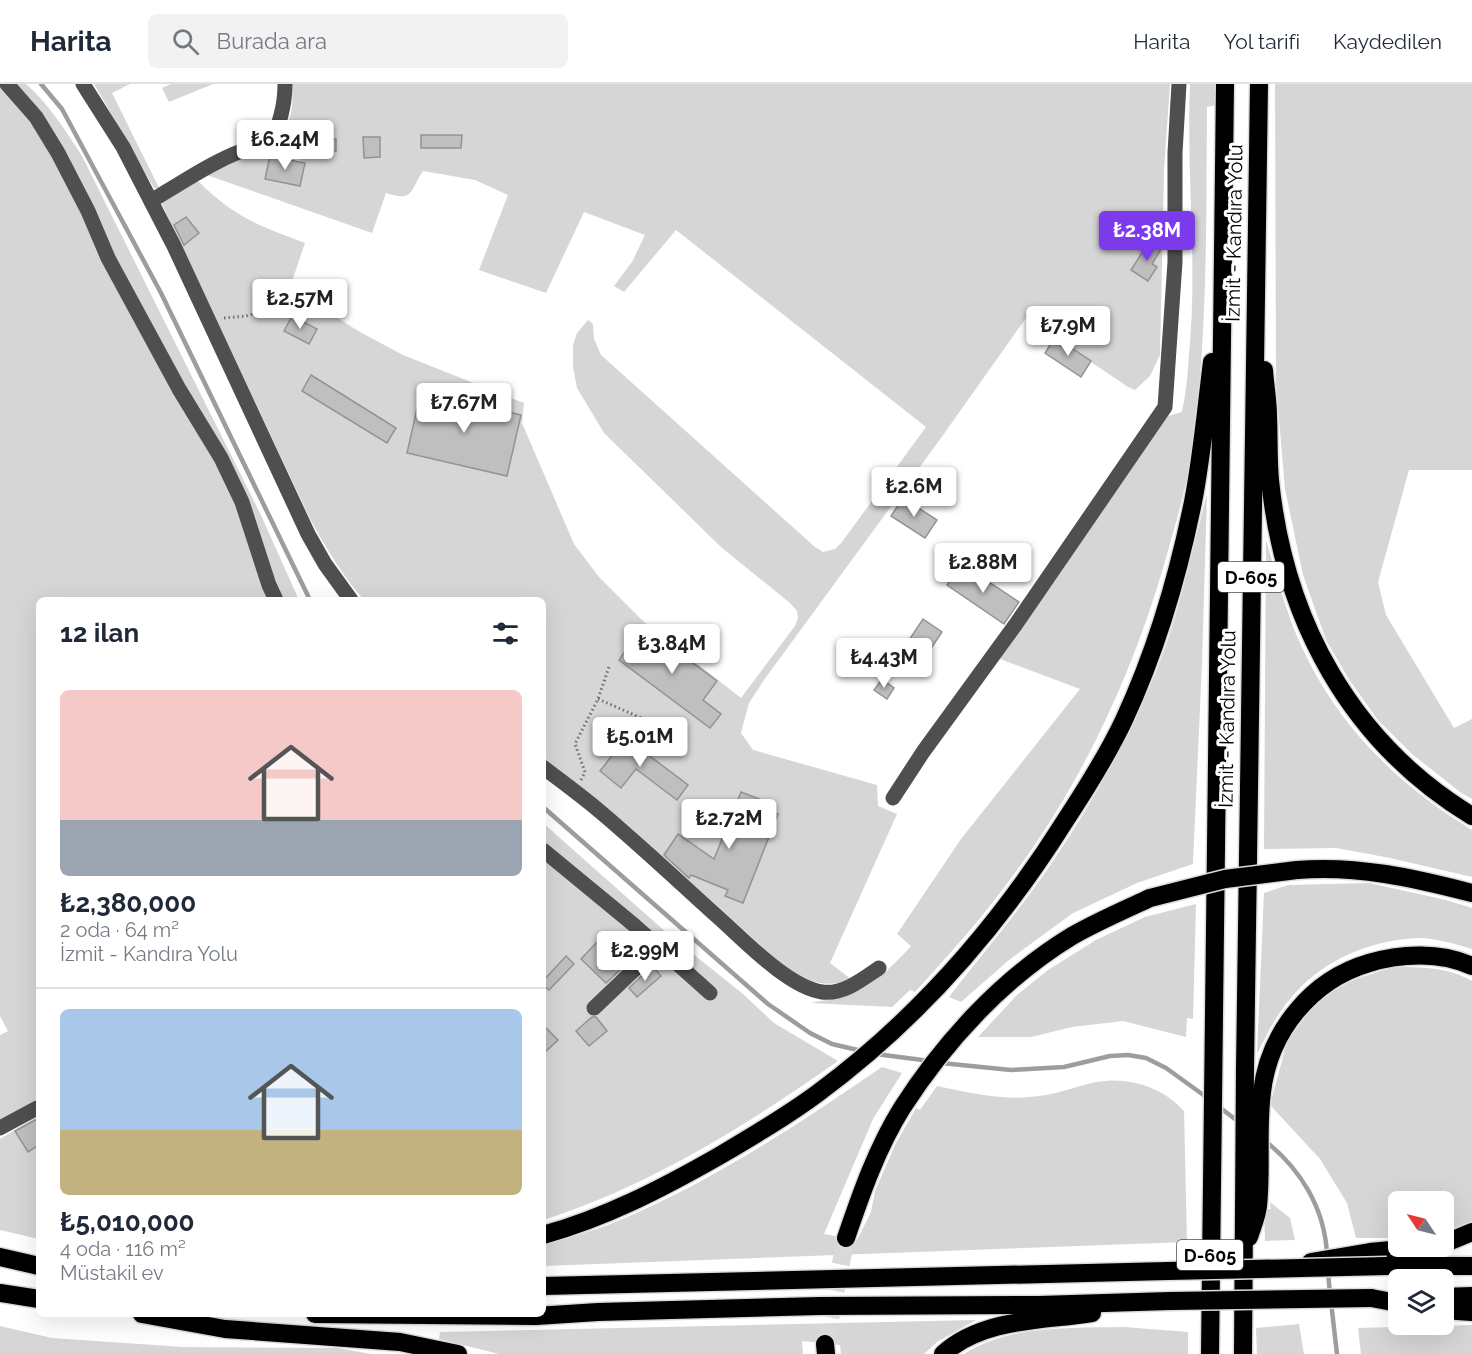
<!DOCTYPE html>
<html lang="tr">
<head>
<meta charset="utf-8">
<style>
  :root { --surface:#fff; --page:#f2f2f3; --text:#1f2937; --muted:#747a83; --line:#e0e1e3; --accent:#7c3aed }
  body { margin:0; font-family:Raleway,sans-serif; background:var(--page); color:var(--text); height:100vh; display:flex; flex-direction:column; font-size:22px; white-space:nowrap }
  * { box-sizing:border-box; margin:0 }
  p { font-size:20px; color:var(--muted) }
  .icon { flex:none; width:33px; height:33px; fill:none; stroke:currentColor; stroke-width:2; stroke-linecap:round; stroke-linejoin:round }
  .map { position:relative; flex:1; overflow:hidden }
  .side { position:absolute; left:36px; top:513px; width:510px; height:720px; display:flex; flex-direction:column; background:var(--surface); border-radius:9px; box-shadow:0 6px 24px #0002 }
  .side>* { flex:none }
  .needle { width:39px; rotate:305deg }
  .tools { position:absolute; left:1388px; top:1107px; display:grid; gap:12px }
  .tools a { display:grid; place-items:center; width:66px; height:66px; border-radius:9px; background:var(--surface); box-shadow:0 6px 24px #0002; font-size:30px }
  .price { position:absolute; translate:-50% -51px; padding:0 14px; border-radius:6px; background:#fff; color:#222; font-size:20px; line-height:39px; filter:drop-shadow(0 2px 3px #0008) }
  .price::after { content:''; position:absolute; left:50%; top:36px; width:18px; height:14px; margin-left:-9px; background:inherit; clip-path:polygon(0 0,100% 0,50% 100%) }
  .price.on { background:var(--accent); color:#fff }
  ul { padding:0; list-style:none }
  li { display:grid; align-content:center; gap:12px; height:318px; padding:0 24px }
  li+li { border-top:2px solid var(--line) }
  li span { display:grid; place-items:center; height:186px; border-radius:9px; color:#555 }
  li>.icon { margin-inline-start:auto }
  span .icon { width:108px; height:108px; fill:#fffc; stroke-width:1 }
  li b { font-size:26px }
  h2 { display:flex; justify-content:space-between; align-items:center; height:72px; padding:0 24px; font-size:26px }
  header { display:flex; align-items:center; gap:36px; box-sizing:border-box; height:84px; padding:0 30px; background:var(--surface); border-bottom:2px solid var(--line) }
  header strong { font-size:28px }
  nav { display:flex; gap:33px; margin-inline-start:auto; font-size:21px }
  .search { width:420px; height:54px; background:var(--page); display:flex; align-items:center; gap:15px; box-sizing:border-box; padding:0 21px; border-radius:9px; color:var(--muted); font-size:22px }
  .map>svg:first-child { display:block }
  .green { fill:#d6d6d6; fill-rule:evenodd }
  .lines { fill:none; stroke-linecap:round; stroke-linejoin:round }
  .stream { stroke:#9d9d9d; stroke-width:4.5 }
  .building { fill:#bfbfbf; stroke:#939393; stroke-width:1.5 }
  .highway-tunnel { stroke:#d9d9d9; stroke-width:18; stroke-dasharray:18 9; stroke-linecap:butt }
  .highway-casing { stroke:#dbdbdb; stroke-width:21 }
  .path { stroke:#717171; stroke-width:3; stroke-dasharray:1.5 3; stroke-linecap:butt }
  .minor { stroke:#4f4f4f; stroke-width:15 }
  .highway { stroke:#000; stroke-width:18 }
  .highway-bridge-casing { stroke:#dbdbdb; stroke-width:21; stroke-linecap:butt }
  .highway-bridge { stroke:#000; stroke-width:18 }
  .labels { text-anchor:middle; dominant-baseline:central; stroke-width:6; stroke-linejoin:round; paint-order:stroke }
  .shield { fill:#fff; stroke:#4c4c4c; stroke-width:1.5 }
  .shield-label { font-size:18px; font-weight:bold; fill:#000 }
  .street-label { font-size:20px; fill:#000; stroke:#fff }
</style>
</head>
<body>
<header>
<strong>Harita</strong>
<div class="search"><svg class="icon" aria-label="search" viewBox="0 0 24 24"><circle cx="10" cy="10" r="6"/><path d="M15 15l6 6"/></svg>Burada ara</div>
<nav><a>Harita</a><a>Yol tarifi</a><a>Kaydedilen</a></nav>
</header>
<div class="map">
<svg width="1472" height="1270" viewBox="0 0 1472 1270">
  <rect width="100%" height="100%" fill="#fff"/>
  <g class="green">
    <path d="M0 0H26C50 21 65 46 82 72L260 429 299 516H39V1018L0 1039V951L8 947 0 932Z"/>
    <path d="M94 0H130L112 9 159 104H154Z"/>
    <path d="M171 0H213L169 18 162 4Z"/>
    <path d="M292 0H1170L1164 86 1160 271 1150 292 1135 306 1128 303 1026 234 941 354 764 596 749 619 741 649 753 666 877 701 878 722 897 730 830 879 851 895C824 905 812 898 788 886L629 742 543 673V516H364C342 491 326 464 310 435L161 118 198 97C234 133 259 142 305 159L285 218 336 233 360 248 403 271 524 319 522 339 574 460 599 493 644 538 741 614 795 542 798 534 797 527 790 519 722 464 604 349 577 304 573 283V261L577 249 588 236 593 240 594 255 601 271 815 463 823 468 835 465 842 458 926 343 676 146 624 208 614 202 632 178 645 151 584 128 546 209 479 186 508 111 475 96 423 87C409 108 414 118 386 109L372 149 207 91C230 79 243 70 269 75L266 95 300 102 304 79 300 78 302 57 282 55 281 52C293 31 293 23 292 0ZM421 51 461 50V63L421 64Z"/>
    <path d="M1190 0H1216L1217 21 1207 23C1206 138 1208 252 1192 365 1187 402 1176 438 1166 474 1135 583 1087 689 1020 782 988 827 952 868 915 908L910 906 892 923 811 919C823 916 837 915 848 911 875 900 892 883 911 862L897 850 961 755 1080 605 1000 575 1168 332 1182 328C1186 309 1188 289 1189 270 1198 180 1186 90 1190 0Z"/>
    <path d="M1275 0H1472V386H1409L1378 498 1386 531 1454 644 1472 635V715L1460 708 1412 670 1377 635 1348 594 1326 556 1303 491 1285 405 1276 300Z"/>
    <path d="M1207 410 1202 579 1193 780 1137 799 1073 829 1009 876 961 918 949 913C983 869 1020 826 1051 780 1091 721 1126 659 1154 593 1178 535 1191 471 1207 410Z"/>
    <path d="M1266 456C1276 489 1285 525 1299 557 1335 639 1395 699 1472 746V793L1390 774 1336 764 1264 765Z"/>
    <path d="M543 739 667 849 743 910 774 939 838 977C747 1041 650 1102 543 1136Z"/>
    <path d="M1369 799 1446 816 1472 824V865C1456 860 1435 854 1418 854 1373 856 1327 874 1296 908 1279 926 1268 948 1257 970L1264 809 1288 801Z"/>
    <path d="M1196 820 1193 935 1187 934 1186 953 1123 937 1072 943 1031 953H978L1017 911 1048 886 1096 856 1145 833Z"/>
    <path d="M1394 883C1420 883 1449 883 1472 897V1137L1443 1148V1118H1398V1154H1356L1347 1119 1320 1075 1270 1021 1287 958 1311 925 1334 906 1356 895Z"/>
    <path d="M882 983 902 989 873 1035 824 1150 857 1156 871 1128 875 1107 895 1061 916 1024 920 1026 937 1002C967 1008 998 1016 1029 1013 1052 1012 1074 1003 1096 998 1128 992 1163 1003 1184 1027L1187 1158 543 1182V1161C566 1154 591 1148 613 1139 709 1100 797 1041 882 983Z"/>
    <path d="M39 1031V1155L0 1146V1055Z"/>
    <path d="M1270 1118 1290 1134 1295 1156 1265 1157 1264 1125H1271Z"/>
    <path d="M976 1236 937 1258 924 1270H841L840 1261 802 1257 803 1270H499L439 1255 440 1248Z"/>
    <path d="M1299 1240 1304 1270H1257L1256 1244Z"/>
    <path d="M1472 1241V1270H1361L1358 1244Z"/>
    <path d="M0 1242 52 1254 183 1263 338 1264 371 1270H0Z"/>
    <path d="M1124 1243 1188 1248V1270H964C1008 1241 1073 1244 1124 1243Z"/>
  </g>
  <g class="lines">
    <g class="stream">
      <path d="M41 0 62 25 161 209 310 516"/>
      <path d="M543 723 768 920 810 949 832 960 862 967"/>
      <path d="M876 970 930 977"/>
      <path d="M941 979 1011 986 1064 983 1110 972 1128 971 1146 974 1166 984 1209 1015"/>
      <path d="M1218 1022 1240 1039"/>
      <path d="M1264 1056C1300 1084 1325 1124 1327 1171"/>
      <path d="M1328 1188 1330 1210"/>
      <path d="M1331 1218 1337 1270"/>
    </g>
  </g>
  <g class="building">
    <path d="M421 51H462L461 64H421Z"/>
    <path d="M363 53H380V73L364 74Z"/>
    <path d="M336 55V67L306 68V61L302 57Z"/>
    <path d="M270 72 305 79 300 102 265 95Z"/>
    <path d="M186 133 199 149 184 161 174 141Z"/>
    <path d="M1149 158 1161 165 1152 180 1157 183 1148 197 1131 186Z"/>
    <path d="M292 232 317 245 309 260 284 247Z"/>
    <path d="M1055 253 1091 277 1081 293 1045 269Z"/>
    <path d="M311 291 396 344 387 359 302 307Z"/>
    <path d="M421 307 521 331 507 392 407 369Z"/>
    <path d="M903 414 937 436 925 454 891 432Z"/>
    <path d="M962 480 1019 518 1004 540 947 501Z"/>
    <path d="M923 535 942 548 926 572 907 559Z"/>
    <path d="M643 542 717 597 703 616 721 630 710 644 619 576Z"/>
    <path d="M882 595 894 604 887 615 874 606Z"/>
    <path d="M622 651 688 701 677 716 636 685 621 704 600 687 614 669 611 666Z"/>
    <path d="M741 708 759 715 756 722 778 730 743 819 725 812 728 806 691 791 689 794 664 771 678 750 714 775Z"/>
    <path d="M599 856 625 881 606 899 581 875Z"/>
    <path d="M566 872 574 880 549 906 543 901V897Z"/>
    <path d="M652 882 661 892 637 913 629 904Z"/>
    <path d="M592 933H596L607 947 589 962 576 947Z"/>
    <path d="M543 941 558 956 543 970Z"/>
    <path d="M39 1034V1061L28 1068 15 1047Z"/>
  </g>
  <g class="lines">
    <path class="highway-tunnel" d="M825 1260 846 1154"/>
    <defs>
      <g id="highway">
        <path d="M1264 286C1265 301 1268 317 1268 332 1269 353 1268 375 1270 396 1284 535 1350 658 1472 732"/>
        <path d="M1297 786C1357 781 1414 794 1472 809"/>
        <path d="M543 1151C605 1134 663 1104 719 1072 753 1052 787 1032 818 1009 918 935 999 842 1065 737 1086 705 1108 670 1124 636 1156 567 1178 492 1193 418 1202 372 1206 325 1212 278"/>
        <path d="M1249 1153C1252 1143 1257 1132 1258 1122 1262 1085 1257 1046 1262 1008 1269 948 1311 896 1369 879 1402 869 1441 868 1472 882"/>
        <path d="M846 1154C861 1110 877 1064 902 1024 945 957 1003 894 1072 852 1096 838 1124 826 1150 814"/>
        <path d="M1443 1160 1472 1148"/>
        <path d="M0 1173 39 1182"/>
        <path d="M1311 1178 1370 1168 1434 1162"/>
        <path d="M1387 1182H1472"/>
        <path d="M543 1202 1168 1187"/>
        <path d="M0 1209 39 1215"/>
        <path d="M1443 1213 1472 1212"/>
        <path d="M1371 1214 1398 1219"/>
        <path d="M1443 1226 1472 1228"/>
        <path d="M142 1230 225 1245 400 1258 458 1270"/>
        <path d="M315 1230 536 1232 598 1228 820 1222 1039 1221 1170 1217"/>
        <path d="M825 1260 826 1270"/>
        <path d="M943 1270C983 1234 1042 1237 1092 1229"/>
        <path d="M1210 1270 1225 0"/>
        <path d="M1243 1270 1245 985 1259 0"/>
      </g>
    </defs>
    <use href="#highway" class="highway-casing"/>
    <g class="path">
      <path d="M224 234 246 232 263 227"/>
      <path d="M598 615 664 644 689 651"/>
      <path d="M581 696 585 688 575 660 598 615 609 583"/>
    </g>
    <g class="minor">
      <path d="M7 0 36 33 58 69 88 127 108 174 179 305 221 374 242 418 269 501 276 516"/>
      <path d="M83 0 123 63 174 162 308 450 325 480 351 516"/>
      <path d="M270 62C279 41 285 23 285 0"/>
      <path d="M151 117C178 101 225 69 255 63 269 61 283 64 297 65"/>
      <path d="M543 683C561 697 579 710 597 725 639 760 679 798 719 834 745 857 788 903 822 908 843 911 863 895 879 884"/>
      <path d="M893 714 923 668 1016 540 1165 323 1175 178V69L1179 0"/>
      <path d="M543 766 634 841 710 909"/>
      <path d="M594 924 658 863"/>
      <path d="M0 1044 37 1024"/>
    </g>
    <use href="#highway" class="highway"/>
    <defs>
      <g id="highway-bridge">
        <path d="M1150 814 1225 795 1297 786"/>
        <path d="M1168 1187 1387 1182"/>
        <path d="M1170 1217 1371 1214"/>
      </g>
    </defs>
    <use href="#highway-bridge" class="highway-bridge-casing"/>
    <use href="#highway-bridge" class="highway-bridge"/>
  </g>
  <g class="labels">
    <g class="shield">
      <rect x="1218" y="478" width="66" height="30" rx="4.5"/>
      <rect x="1177" y="1156" width="66" height="30" rx="4.5"/>
    </g>
    <g class="shield-label">
      <text x="1251" y="493">D-605</text>
      <text x="1210" y="1171">D-605</text>
    </g>
    <g class="street-label">
      <text transform="translate(1234 149) rotate(-89)">İzmit - Kandıra Yolu</text>
      <text transform="translate(1227 635) rotate(-89)">İzmit - Kandıra Yolu</text>
    </g>
  </g>
</svg>
<div class="tools">
<a><svg class="needle" viewBox="-14 -14 28 28"><path d="M0-13l5 13h-10z" fill="#e53935"/><path d="M0 13l5-13h-10z" fill="#747a83"/></svg></a>
<a><svg class="icon" aria-label="layers" viewBox="0 0 24 24"><path d="M12 4l9 5-9 5-9-5zM3 14l9 5 9-5"/></svg></a>
</div>
<b class="price" style="left:285px;top:87px">₺6.24M</b>
<b class="price on" style="left:1147px;top:178px">₺2.38M</b>
<b class="price" style="left:300px;top:246px">₺2.57M</b>
<b class="price" style="left:1068px;top:273px">₺7.9M</b>
<b class="price" style="left:464px;top:350px">₺7.67M</b>
<b class="price" style="left:914px;top:434px">₺2.6M</b>
<b class="price" style="left:983px;top:510px">₺2.88M</b>
<b class="price" style="left:672px;top:591px">₺3.84M</b>
<b class="price" style="left:884px;top:605px">₺4.43M</b>
<b class="price" style="left:640px;top:684px">₺5.01M</b>
<b class="price" style="left:729px;top:766px">₺2.72M</b>
<b class="price" style="left:645px;top:898px">₺2.99M</b>
<section class="side">
<h2>12 ilan<svg class="icon" aria-label="filters" viewBox="0 0 24 24"><path d="M4 7h16M4 17h16"/><circle cx="9" cy="7" r="2"/><circle cx="15" cy="17" r="2"/></svg></h2>
<ul>
<li><span style="background:linear-gradient(#f6c9c9 70%,#9aa5b1 0)"><svg class="icon" aria-label="home" viewBox="0 0 24 24"><path d="M3 11l9-7 9 7M6 9v11h12V9"/></svg></span><div><b>₺2,380,000</b><p>2 oda · 64 m²</p><p>İzmit - Kandıra Yolu</p></div></li>
<li><span style="background:linear-gradient(#a9c7e8 65%,#c2b280 0)"><svg class="icon" aria-label="home" viewBox="0 0 24 24"><path d="M3 11l9-7 9 7M6 9v11h12V9"/></svg></span><div><b>₺5,010,000</b><p>4 oda · 116 m²</p><p>Müstakil ev</p></div></li>
</ul>
</section>
</div>
</body>
</html>
